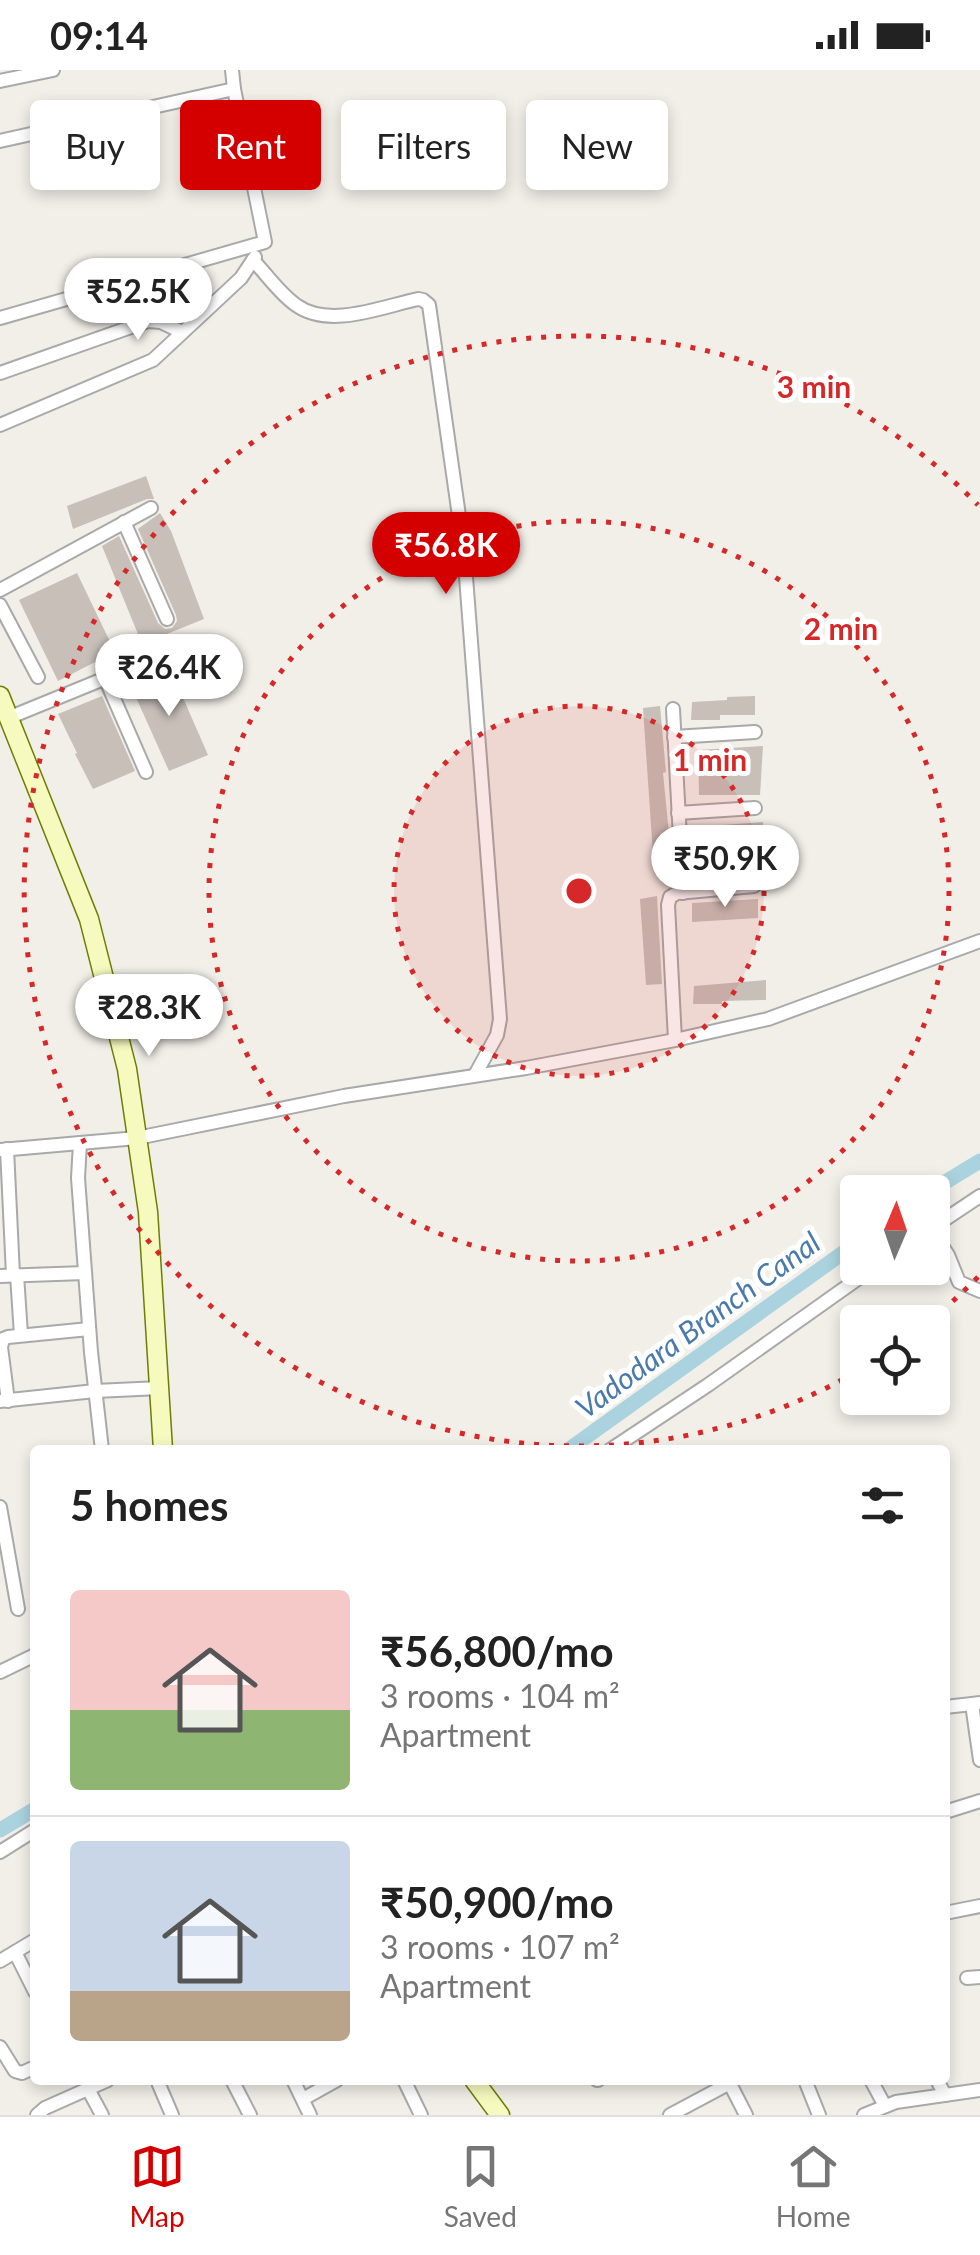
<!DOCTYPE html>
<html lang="en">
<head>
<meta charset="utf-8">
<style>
  :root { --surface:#fff; --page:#f6f6f6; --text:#222; --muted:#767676; --line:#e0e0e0; --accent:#d40000 }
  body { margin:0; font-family:Lato,sans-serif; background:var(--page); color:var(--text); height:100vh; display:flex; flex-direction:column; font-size:38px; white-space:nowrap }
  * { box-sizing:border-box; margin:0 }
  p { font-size:32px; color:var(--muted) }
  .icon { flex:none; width:55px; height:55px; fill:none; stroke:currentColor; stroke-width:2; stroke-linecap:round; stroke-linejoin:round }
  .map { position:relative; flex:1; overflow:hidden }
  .drawer { position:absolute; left:30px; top:1375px; width:920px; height:640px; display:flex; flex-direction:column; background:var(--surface); border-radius:10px; box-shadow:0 5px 15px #0003 }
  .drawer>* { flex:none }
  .top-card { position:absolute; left:30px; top:30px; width:920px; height:90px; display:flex; gap:20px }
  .needle { width:65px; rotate:2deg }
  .buttons { position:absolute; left:840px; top:1105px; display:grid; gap:20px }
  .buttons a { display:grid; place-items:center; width:110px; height:110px; border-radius:10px; background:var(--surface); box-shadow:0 5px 15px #0003; font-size:50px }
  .price { position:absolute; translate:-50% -85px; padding:0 22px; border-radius:35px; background:#fff; color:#222; font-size:32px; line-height:65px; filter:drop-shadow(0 2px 5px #0008) }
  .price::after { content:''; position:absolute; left:50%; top:60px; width:30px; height:22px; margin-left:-15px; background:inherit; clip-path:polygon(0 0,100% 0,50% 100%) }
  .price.active { background:var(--accent); color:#fff }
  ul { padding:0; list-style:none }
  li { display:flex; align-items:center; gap:30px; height:250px; padding:0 40px }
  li+li { border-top:2px solid var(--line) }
  li span { display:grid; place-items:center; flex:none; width:280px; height:200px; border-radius:10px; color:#555 }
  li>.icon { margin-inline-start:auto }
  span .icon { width:120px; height:120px; fill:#fffc; stroke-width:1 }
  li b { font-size:42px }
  h2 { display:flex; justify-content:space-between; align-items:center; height:120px; padding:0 40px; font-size:42px }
  .chip { padding:0 35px; border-radius:10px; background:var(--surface); box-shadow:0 5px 15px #0003; font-size:35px; line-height:90px }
  .chip.active { background:var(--accent); color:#fff }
  .status { display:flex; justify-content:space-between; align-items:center; height:70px; padding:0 50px; background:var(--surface); direction:ltr }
  .status svg { height:28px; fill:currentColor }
  .menu { display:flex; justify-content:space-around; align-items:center; height:140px; border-top:2px solid var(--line); background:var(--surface); font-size:28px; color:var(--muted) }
  .menu a { display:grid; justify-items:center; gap:5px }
  .menu .active { color:var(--accent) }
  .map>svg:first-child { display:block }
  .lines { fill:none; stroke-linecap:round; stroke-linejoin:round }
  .canal { stroke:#aad3df; stroke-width:15 }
  .building { fill:#c7bfb8 }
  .street-casing { stroke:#a9a9a9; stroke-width:16 }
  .secondary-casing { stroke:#707d05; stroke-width:21 }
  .street { stroke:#fff; stroke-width:12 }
  .secondary { stroke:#f7fabf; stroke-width:18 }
  .ring { fill:none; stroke:#d62828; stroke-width:5; stroke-dasharray:5 10 }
  .labels { text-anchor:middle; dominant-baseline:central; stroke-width:10; stroke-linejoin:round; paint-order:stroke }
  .water-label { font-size:30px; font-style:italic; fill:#4a7aab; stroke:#fff }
  .centre { fill:#d62828; stroke:#fff; stroke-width:5 }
  .ring-label { font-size:30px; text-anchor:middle; font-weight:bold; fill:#d62828; stroke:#fff; stroke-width:10; stroke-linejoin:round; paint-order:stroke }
</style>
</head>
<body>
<div class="status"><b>09:14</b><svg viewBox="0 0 49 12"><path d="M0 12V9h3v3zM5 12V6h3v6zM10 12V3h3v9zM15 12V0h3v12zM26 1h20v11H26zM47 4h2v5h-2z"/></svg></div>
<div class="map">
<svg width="980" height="2045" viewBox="0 0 980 2045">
  <rect width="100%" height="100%" fill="#f2efe9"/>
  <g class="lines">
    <g class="canal">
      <path d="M929 1122 980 1091"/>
      <path d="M568 1380 858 1172"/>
      <path d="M0 1760 35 1739"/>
    </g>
  </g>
  <g class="building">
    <path d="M146 406 154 429H147L73 459 67 436Z"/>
    <path d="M160 443 171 461 204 549 142 574 102 476 119 466 158 553 165 559 172 558 177 551 176 545 138 459Z"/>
    <path d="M77 503 115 582 58 611 19 530Z"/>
    <path d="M170 598 208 685 169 701 130 614Z"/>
    <path d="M102 626 135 701 93 719 75 684 77 683 58 644Z"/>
    <path d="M755 626V645H720V650H691L692 632 727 630V627Z"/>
    <path d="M660 636 666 702 663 703 671 784 653 785 643 638Z"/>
    <path d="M763 676 760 725H699L698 680Z"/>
    <path d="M763 752V803L698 806 697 757Z"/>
    <path d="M657 826 662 914 646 915 640 829Z"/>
    <path d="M758 829V848L692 852V833Z"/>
    <path d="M766 910V930L722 931V934H693L694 916Z"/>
  </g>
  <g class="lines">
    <defs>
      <g id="street">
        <path d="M232 0 234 19"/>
        <path d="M0 11 53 0"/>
        <path d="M0 71 234 19 265 172 0 248"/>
        <path d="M253 190C267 205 280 224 296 235 329 259 381 237 418 229L423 230 429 235 464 481 500 949 497 965 475 1005"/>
        <path d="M0 303 148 251 161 252 182 262"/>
        <path d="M0 355 153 290 241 208 255 187"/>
        <path d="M124 452 167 549"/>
        <path d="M0 520 151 438"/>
        <path d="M0 535 38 607"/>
        <path d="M105 608 146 702"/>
        <path d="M673 639 683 823"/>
        <path d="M8 648 145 592"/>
        <path d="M674 667 755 662"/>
        <path d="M678 743 755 738"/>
        <path d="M675 970 668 835 670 827 677 823 754 816"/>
        <path d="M80 1073 78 1108 91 1282 102 1380"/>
        <path d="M7 1079 13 1205"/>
        <path d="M0 1080 137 1068 344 1026 526 998 675 970 768 949 980 871"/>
        <path d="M932 1158 980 1126"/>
        <path d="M932 1160 948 1185 959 1212 980 1221"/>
        <path d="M17 1205 21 1265"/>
        <path d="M0 1206 85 1203"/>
        <path d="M0 1331 95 1321 160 1318"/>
        <path d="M8 1331 1 1277 3 1269 8 1267 89 1259"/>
        <path d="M610 1380 708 1315 873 1198"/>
        <path d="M0 1437 18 1539"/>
        <path d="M0 1602 35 1585"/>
        <path d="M980 1633 972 1634 980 1690"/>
        <path d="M945 1637 972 1634"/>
        <path d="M945 1742 980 1731"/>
        <path d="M0 1782 35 1760"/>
        <path d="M945 1843 980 1836"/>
        <path d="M15 1882 35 1922"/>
        <path d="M0 1891 35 1870"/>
        <path d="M967 1908 980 1907"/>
        <path d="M0 1977 15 2001 22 2003 35 1997"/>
        <path d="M157 2010 172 2045"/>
        <path d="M232 2010 250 2045"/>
        <path d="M293 2010 310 2045"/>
        <path d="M404 2010 421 2045"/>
        <path d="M597 2010H598"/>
        <path d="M728 2010 746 2045"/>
        <path d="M805 2010 819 2045"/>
        <path d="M871 2010 885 2036"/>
        <path d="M937 2010 945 2025"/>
        <path d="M88 2019 102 2045"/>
        <path d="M303 2029 337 2010"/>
        <path d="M37 2045 45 2038 108 2010"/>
        <path d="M670 2045 730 2013"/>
        <path d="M864 2045 896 2032 980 2020"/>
      </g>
      <g id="secondary">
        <path d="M0 626 89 849 127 999 148 1142 163 1380"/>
        <path d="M474 2010 500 2045"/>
      </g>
    </defs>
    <use href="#street" class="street-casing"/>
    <use href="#secondary" class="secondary-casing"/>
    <use href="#street" class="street"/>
    <use href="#secondary" class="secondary"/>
  </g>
  <circle cx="579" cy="821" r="185" fill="#d62828" fill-opacity=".12"/>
  <g class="ring">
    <circle cx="579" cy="821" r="185"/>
    <circle cx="579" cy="821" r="370"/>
    <path d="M978 1207A555 555 0 0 1 928 1252M856 1302A555 555 0 1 1 978 435"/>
  </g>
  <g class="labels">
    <g class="water-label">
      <text transform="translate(697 1254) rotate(-36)">Vadodara Branch Canal</text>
    </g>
  </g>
  <circle cx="579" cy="821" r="15" class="centre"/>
  <g class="ring-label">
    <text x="814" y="328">3 min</text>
    <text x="841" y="570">2 min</text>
    <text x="710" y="701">1 min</text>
  </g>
</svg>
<div class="buttons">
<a><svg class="needle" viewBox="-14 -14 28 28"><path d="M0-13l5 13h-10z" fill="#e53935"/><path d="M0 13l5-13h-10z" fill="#767676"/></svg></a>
<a><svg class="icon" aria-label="locate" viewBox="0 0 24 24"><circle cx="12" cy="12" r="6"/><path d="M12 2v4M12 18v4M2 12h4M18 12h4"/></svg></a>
</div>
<b class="price" style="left:138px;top:273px">₹52.5K</b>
<b class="price active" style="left:446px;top:527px">₹56.8K</b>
<b class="price" style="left:169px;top:649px">₹26.4K</b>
<b class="price" style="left:725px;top:840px">₹50.9K</b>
<b class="price" style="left:149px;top:989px">₹28.3K</b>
<div class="top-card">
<a class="chip">Buy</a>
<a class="chip active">Rent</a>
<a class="chip">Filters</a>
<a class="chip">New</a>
</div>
<section class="drawer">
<h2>5 homes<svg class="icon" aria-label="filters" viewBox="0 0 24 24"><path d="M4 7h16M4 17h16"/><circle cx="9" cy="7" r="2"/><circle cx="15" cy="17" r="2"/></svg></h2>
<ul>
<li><span style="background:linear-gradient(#f6c9c9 60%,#8fb573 0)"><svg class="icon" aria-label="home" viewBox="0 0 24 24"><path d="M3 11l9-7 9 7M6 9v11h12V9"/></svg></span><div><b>₹56,800/mo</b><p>3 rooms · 104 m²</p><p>Apartment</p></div></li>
<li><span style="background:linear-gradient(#c9d6e8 75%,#b9a48a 0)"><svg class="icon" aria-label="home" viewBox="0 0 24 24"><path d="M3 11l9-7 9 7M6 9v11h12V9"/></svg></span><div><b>₹50,900/mo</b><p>3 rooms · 107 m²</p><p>Apartment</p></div></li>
</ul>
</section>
</div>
<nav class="menu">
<a class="active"><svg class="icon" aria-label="map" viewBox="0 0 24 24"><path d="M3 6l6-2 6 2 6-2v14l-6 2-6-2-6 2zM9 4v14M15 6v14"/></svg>Map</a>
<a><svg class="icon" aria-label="saved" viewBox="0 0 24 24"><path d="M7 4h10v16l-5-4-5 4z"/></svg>Saved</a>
<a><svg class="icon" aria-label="home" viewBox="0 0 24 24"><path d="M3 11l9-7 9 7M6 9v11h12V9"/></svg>Home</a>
</nav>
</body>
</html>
